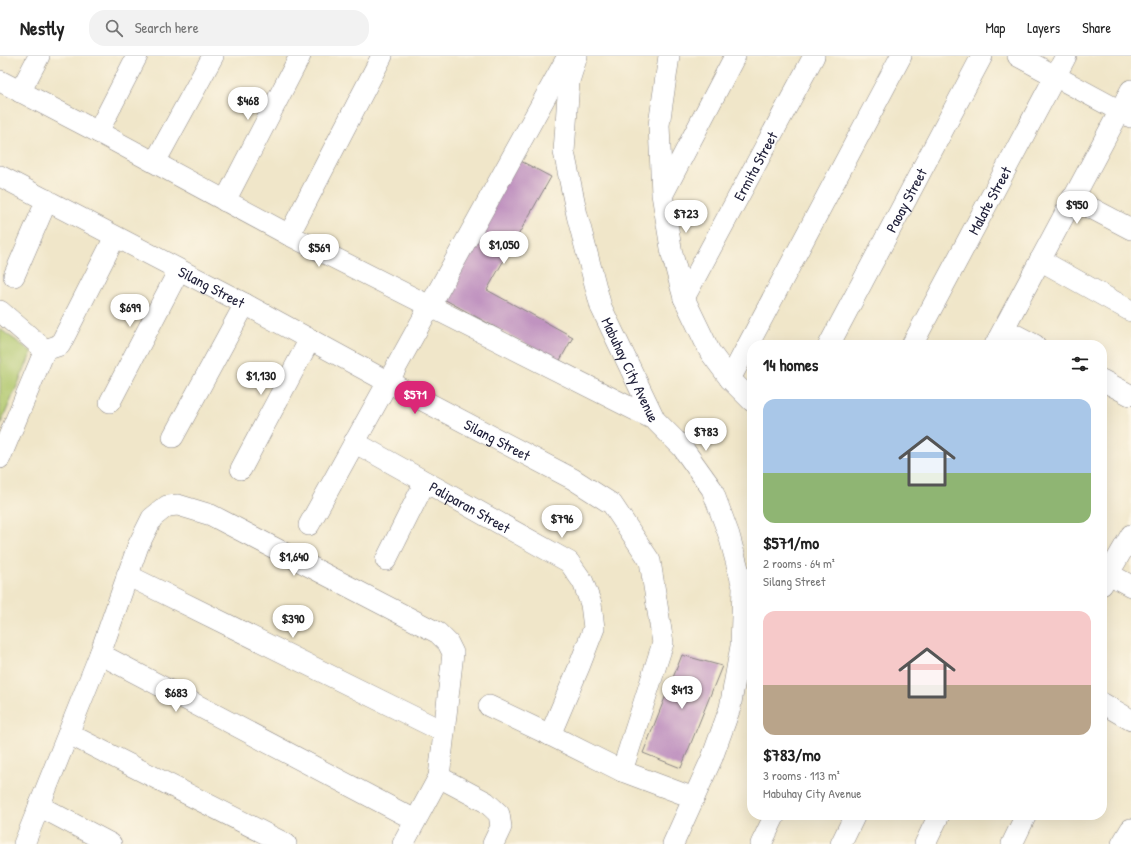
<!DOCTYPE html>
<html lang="en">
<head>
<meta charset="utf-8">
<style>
  :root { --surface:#fff; --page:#f2f2f2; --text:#222; --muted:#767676; --line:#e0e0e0; --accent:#db2777 }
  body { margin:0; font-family:"Patrick Hand",sans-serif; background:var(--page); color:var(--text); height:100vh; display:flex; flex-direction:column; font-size:15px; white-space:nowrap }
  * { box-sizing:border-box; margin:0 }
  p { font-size:13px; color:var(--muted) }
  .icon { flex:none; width:22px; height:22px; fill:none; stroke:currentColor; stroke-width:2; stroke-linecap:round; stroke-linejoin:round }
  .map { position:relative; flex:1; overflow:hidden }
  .panel { position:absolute; left:747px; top:284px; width:360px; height:480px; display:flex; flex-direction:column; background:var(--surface); border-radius:16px; box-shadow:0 4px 16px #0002 }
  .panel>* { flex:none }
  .price { position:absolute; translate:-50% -34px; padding:0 9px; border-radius:14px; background:#fff; color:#222; font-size:13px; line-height:26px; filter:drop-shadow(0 1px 2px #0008) }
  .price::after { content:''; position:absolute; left:50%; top:24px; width:12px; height:9px; margin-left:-6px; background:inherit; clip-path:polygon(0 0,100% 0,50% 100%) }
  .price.selected { background:var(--accent); color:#fff }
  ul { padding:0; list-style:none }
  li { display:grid; align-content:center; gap:8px; height:212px; padding:0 16px }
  li span { display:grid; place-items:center; height:124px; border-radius:12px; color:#555 }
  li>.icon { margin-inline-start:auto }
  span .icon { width:72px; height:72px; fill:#fffc; stroke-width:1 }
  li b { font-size:17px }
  h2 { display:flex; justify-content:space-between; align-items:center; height:48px; padding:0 16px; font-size:17px }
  header { display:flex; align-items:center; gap:24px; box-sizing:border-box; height:56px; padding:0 20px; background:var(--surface); border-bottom:1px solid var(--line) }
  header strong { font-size:19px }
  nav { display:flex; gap:22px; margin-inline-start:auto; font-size:14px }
  .search { width:280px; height:36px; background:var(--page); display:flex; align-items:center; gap:10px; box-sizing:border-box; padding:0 14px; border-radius:16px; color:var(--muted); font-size:15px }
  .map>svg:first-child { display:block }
  .green { fill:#aec66b; stroke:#687453 }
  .building { fill:#c093c0 }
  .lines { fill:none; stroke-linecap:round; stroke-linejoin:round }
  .minor-casing { stroke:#898482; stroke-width:22 }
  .minor { stroke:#fff; stroke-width:21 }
  .labels { text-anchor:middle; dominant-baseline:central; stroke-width:4; stroke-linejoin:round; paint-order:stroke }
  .street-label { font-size:15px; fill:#22223b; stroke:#fcf5e5 }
</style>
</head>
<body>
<header>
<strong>Nestly</strong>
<div class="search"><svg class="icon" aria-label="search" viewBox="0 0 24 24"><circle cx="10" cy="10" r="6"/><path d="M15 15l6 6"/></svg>Search here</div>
<nav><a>Map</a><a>Layers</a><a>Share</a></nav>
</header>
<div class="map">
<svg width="1131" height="788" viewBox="0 0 1131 788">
  <rect width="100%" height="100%" fill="#fcf5e5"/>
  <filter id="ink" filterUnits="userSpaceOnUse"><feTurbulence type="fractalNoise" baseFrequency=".025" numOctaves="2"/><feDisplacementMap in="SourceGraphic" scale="8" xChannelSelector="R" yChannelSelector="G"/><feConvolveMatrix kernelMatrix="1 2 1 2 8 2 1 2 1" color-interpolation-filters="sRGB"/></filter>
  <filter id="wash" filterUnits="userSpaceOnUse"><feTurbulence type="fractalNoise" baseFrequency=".012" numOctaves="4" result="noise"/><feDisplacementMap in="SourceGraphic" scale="16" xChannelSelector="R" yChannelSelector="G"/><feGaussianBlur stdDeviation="0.9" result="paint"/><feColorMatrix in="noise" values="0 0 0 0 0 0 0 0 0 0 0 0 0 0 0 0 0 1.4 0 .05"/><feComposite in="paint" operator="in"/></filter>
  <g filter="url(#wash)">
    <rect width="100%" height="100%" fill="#f0e6c9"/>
    <path class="green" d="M0 273 32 296 0 369Z"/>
    <g id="blocks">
      <g class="building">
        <path d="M517 103 551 121 487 234 573 281 559 306 440 241Z"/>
        <path d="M682 599 722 610 681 712 643 697Z"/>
      </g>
    </g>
  </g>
  <g filter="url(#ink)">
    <use href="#blocks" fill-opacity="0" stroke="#898482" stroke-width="1"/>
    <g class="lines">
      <defs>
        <g id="minor">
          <path id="s1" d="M577 0 569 25 564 96 577 159 601 251 655 364 682 391 712 433 729 479 743 531 741 590 730 652 712 702 673 788"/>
          <path d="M669 0 659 69 662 138 672 198 684 242 710 296 730 323 752 345"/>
          <path d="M1018 0 1131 61"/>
          <path d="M0 25 98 76 289 179 655 364"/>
          <path d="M20 36 39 0"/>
          <path d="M98 76 137 0"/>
          <path d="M155 106 213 0"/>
          <path id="s2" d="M0 120 245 248 388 326 573 423 612 448 650 505 663 587 622 715"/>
          <path d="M663 138 735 0"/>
          <path d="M1072 142 1131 173"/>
          <path d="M225 145 300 0"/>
          <path d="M289 179 382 0"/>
          <path d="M1040 204 1131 255"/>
          <path d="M14 220 47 144"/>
          <path id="s3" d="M684 242 814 0"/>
          <path d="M0 255 45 294"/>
          <path d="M1004 273 1035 289"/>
          <path id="s4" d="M829 289 982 0"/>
          <path id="s5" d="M912 289 1066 0"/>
          <path d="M995 289 1131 34"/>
          <path d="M45 294 60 289 115 181"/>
          <path d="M730 323 901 0"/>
          <path d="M1102 324 1130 339"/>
          <path d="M110 346 179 214"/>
          <path d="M173 381 245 248"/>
          <path id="s6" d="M354 386 569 506 583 526 591 548 594 572 579 611 550 679"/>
          <path d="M0 402 45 294"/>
          <path d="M241 413 310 283"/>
          <path d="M309 469 568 0"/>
          <path d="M386 504 425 426"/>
          <path d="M1109 518 1131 530"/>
          <path d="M127 519 444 676"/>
          <path d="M1102 529 1131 479"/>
          <path d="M100 598 138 490 152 462 167 450 178 449 211 459 438 577 448 587 453 597 439 721"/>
          <path d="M1102 647 1131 664"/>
          <path d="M489 650 550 679 622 715 694 742"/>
          <path d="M69 678 286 788"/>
          <path d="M39 750 111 788"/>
          <path d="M24 788 100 598 415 764"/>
          <path d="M403 788 439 721 486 746 499 758 501 771 493 788"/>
          <path d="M761 788 775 759"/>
          <path d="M841 788 855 759"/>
          <path d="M925 788 939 759"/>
          <path d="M1012 788 1026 759"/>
          <path d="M1122 788 1131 773"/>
        </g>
      </defs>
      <use href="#minor" class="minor-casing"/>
      <use href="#minor" class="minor"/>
    </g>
  </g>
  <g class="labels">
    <g class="street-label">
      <text stroke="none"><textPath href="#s3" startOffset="150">Ermita Street</textPath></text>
      <text stroke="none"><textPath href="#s4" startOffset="164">Paoay Street</textPath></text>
      <text stroke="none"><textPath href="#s5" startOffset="164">Malate Street</textPath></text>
      <text stroke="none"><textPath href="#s2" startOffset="239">Silang Street</textPath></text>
      <text stroke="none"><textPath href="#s1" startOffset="326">Mabuhay City Avenue</textPath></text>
      <text stroke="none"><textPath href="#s2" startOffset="563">Silang Street</textPath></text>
      <text stroke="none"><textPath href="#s6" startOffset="133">Paliparan Street</textPath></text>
    </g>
  </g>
</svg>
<b class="price" style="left:248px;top:65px">$468</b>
<b class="price" style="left:1077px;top:169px">$950</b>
<b class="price" style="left:686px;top:178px">$723</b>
<b class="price" style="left:504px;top:209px">$1,050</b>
<b class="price" style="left:319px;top:212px">$569</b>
<b class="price" style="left:130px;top:272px">$699</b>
<b class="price" style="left:261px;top:340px">$1,130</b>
<b class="price selected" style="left:415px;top:359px">$571</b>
<b class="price" style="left:706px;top:396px">$783</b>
<b class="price" style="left:562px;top:483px">$796</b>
<b class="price" style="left:294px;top:521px">$1,640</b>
<b class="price" style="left:293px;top:583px">$390</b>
<b class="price" style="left:682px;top:654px">$413</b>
<b class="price" style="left:176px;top:657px">$683</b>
<section class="panel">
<h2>14 homes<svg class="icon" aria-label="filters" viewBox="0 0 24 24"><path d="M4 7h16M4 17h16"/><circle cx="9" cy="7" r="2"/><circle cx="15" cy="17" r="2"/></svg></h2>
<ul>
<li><span style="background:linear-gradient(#a9c7e8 60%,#8fb573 0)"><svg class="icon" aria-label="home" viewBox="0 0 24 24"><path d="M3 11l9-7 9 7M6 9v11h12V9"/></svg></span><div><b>$571/mo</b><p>2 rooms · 64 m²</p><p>Silang Street</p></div></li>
<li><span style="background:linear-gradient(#f6c9c9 60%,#b9a48a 0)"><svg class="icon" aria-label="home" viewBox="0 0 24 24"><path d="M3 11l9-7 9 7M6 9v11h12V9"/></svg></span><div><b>$783/mo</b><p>3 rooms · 113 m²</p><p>Mabuhay City Avenue</p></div></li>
</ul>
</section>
</div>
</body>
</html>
